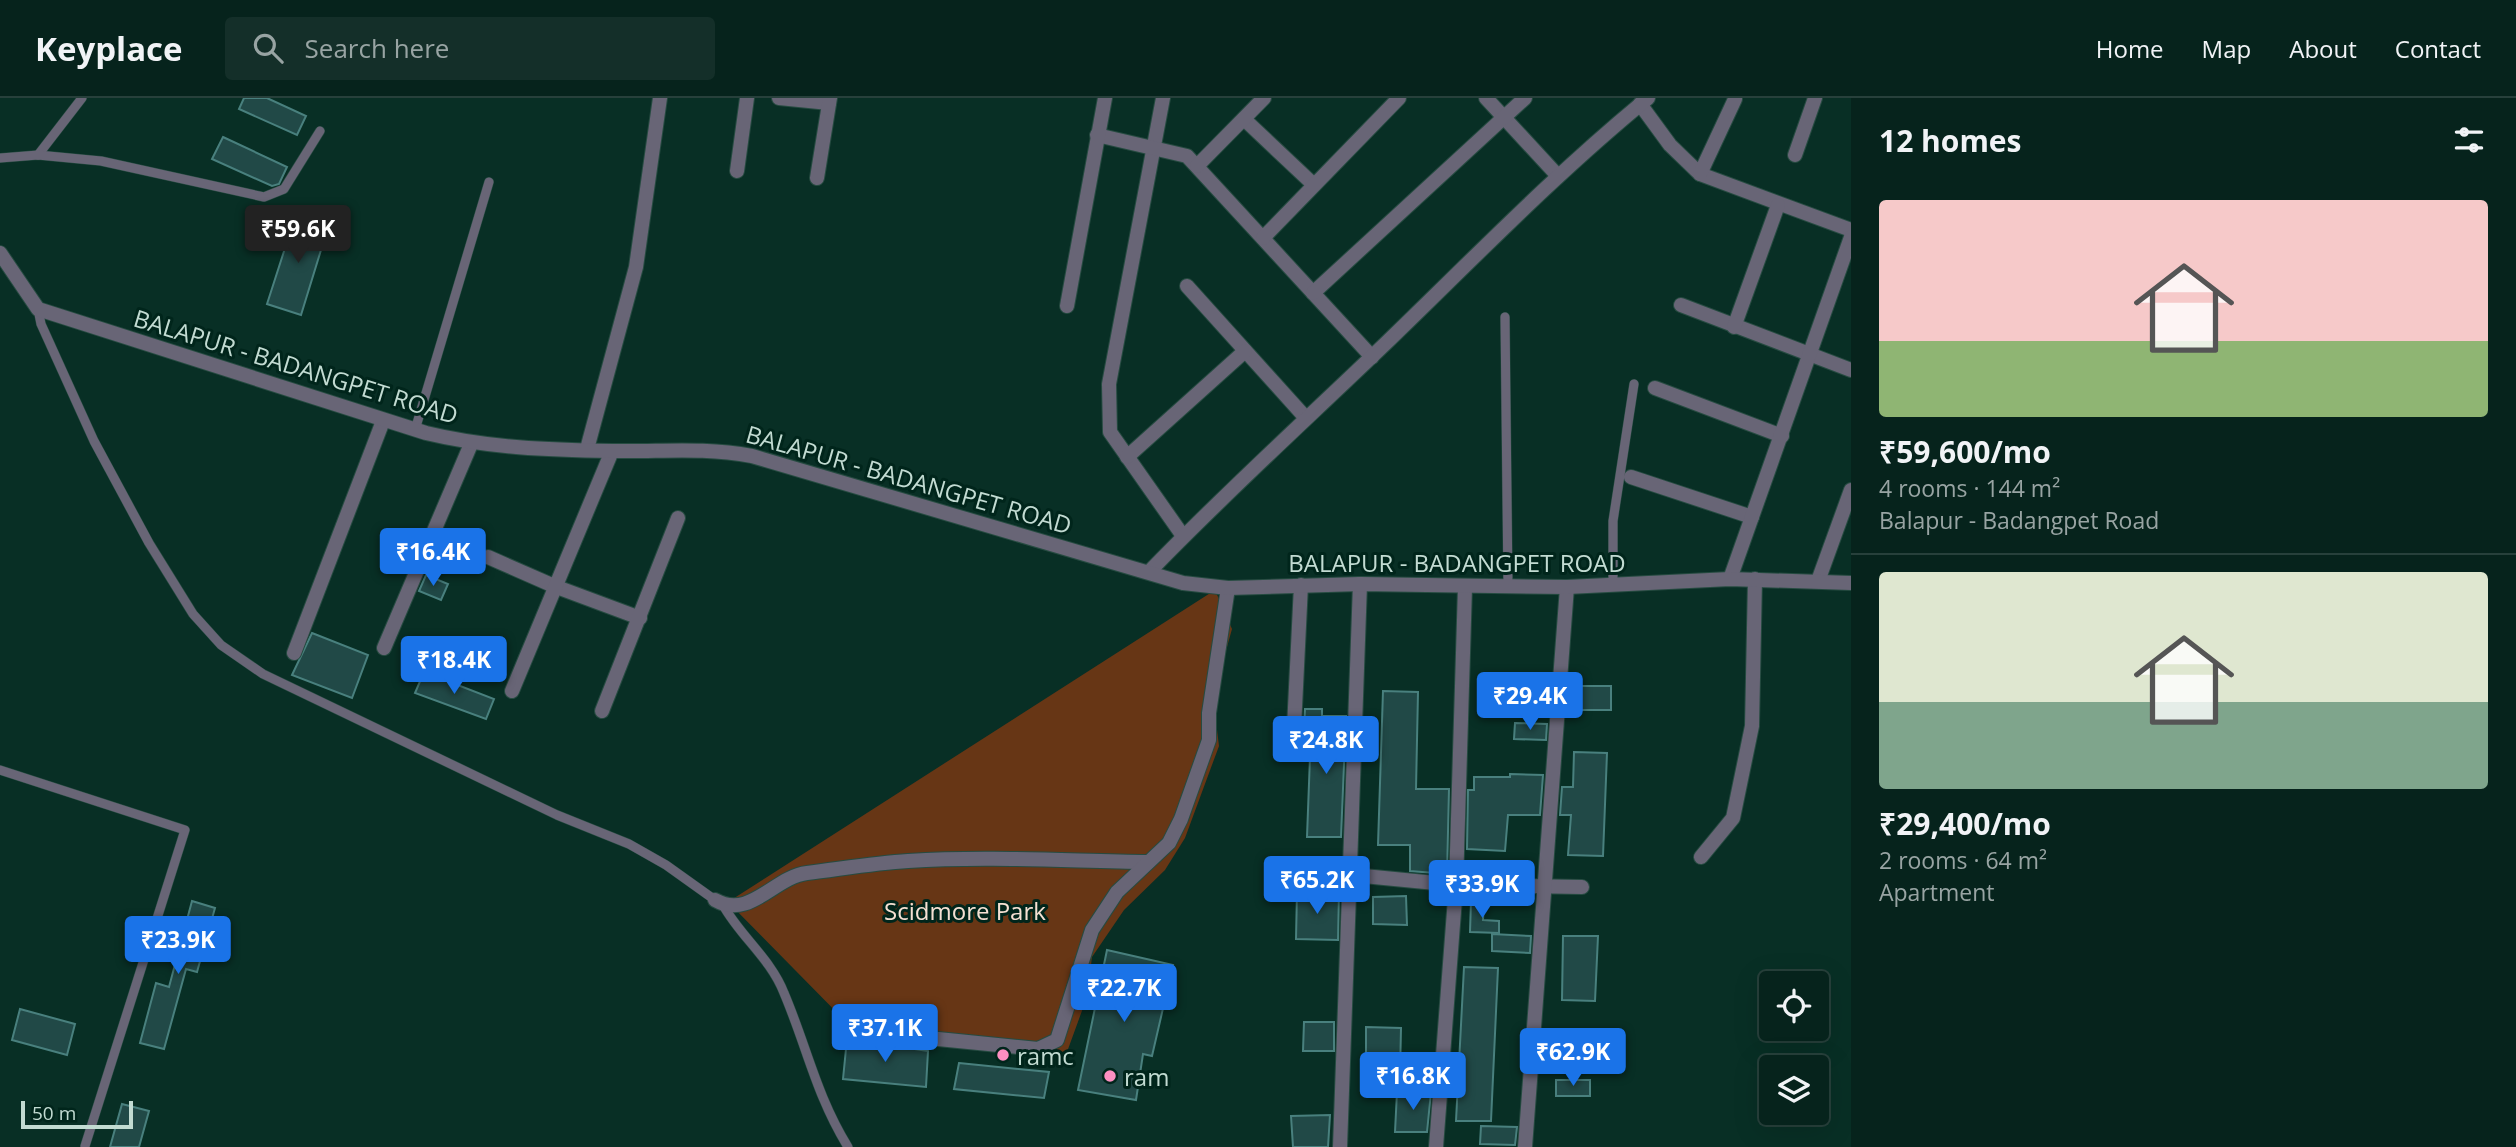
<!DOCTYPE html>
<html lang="en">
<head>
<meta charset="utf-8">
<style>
  :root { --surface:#06231c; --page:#142f29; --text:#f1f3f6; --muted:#98a4a3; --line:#27403b; --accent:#1a73e8 }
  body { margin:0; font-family:"Open Sans",sans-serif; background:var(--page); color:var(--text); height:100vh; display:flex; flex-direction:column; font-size:26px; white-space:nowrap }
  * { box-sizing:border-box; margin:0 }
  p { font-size:23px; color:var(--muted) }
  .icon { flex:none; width:38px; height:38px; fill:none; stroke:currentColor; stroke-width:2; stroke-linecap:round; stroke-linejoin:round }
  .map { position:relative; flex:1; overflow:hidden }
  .panel { display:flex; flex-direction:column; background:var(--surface); width:665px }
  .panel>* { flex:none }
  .tools { position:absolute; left:1759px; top:873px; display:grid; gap:14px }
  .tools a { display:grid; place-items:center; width:70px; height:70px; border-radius:7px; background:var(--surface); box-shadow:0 7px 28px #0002,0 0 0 2px var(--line); font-size:35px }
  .scale { position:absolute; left:21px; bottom:18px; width:112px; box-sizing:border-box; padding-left:7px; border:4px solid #c2dbd2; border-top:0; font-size:19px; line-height:24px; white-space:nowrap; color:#c2dbd2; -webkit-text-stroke:5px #00251b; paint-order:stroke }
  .price { position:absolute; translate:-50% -60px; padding:0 16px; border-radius:7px; background:var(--accent); color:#fff; font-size:23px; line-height:46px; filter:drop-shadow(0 2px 4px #0008) }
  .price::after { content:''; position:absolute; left:50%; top:42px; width:21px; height:16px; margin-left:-10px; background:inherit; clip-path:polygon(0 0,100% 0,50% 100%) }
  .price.selected { background:#222; color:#fff }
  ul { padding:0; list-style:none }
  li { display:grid; align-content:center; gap:14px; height:371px; padding:0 28px }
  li+li { border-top:2px solid var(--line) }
  li span { display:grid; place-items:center; height:217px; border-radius:7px; color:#555 }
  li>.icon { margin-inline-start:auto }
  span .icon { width:126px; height:126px; fill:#fffc; stroke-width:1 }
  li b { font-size:30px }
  h2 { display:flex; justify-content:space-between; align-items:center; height:84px; padding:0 28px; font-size:30px }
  header { display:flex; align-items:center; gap:42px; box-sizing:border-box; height:98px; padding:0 35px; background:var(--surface); border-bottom:2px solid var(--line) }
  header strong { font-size:33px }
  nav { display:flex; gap:38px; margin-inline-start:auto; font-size:24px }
  .search { width:490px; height:63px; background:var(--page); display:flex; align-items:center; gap:18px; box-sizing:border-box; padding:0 24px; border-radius:7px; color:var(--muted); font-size:26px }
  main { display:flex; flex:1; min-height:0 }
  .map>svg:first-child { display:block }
  .green { fill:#673615 }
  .building { fill:#214947; stroke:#49807e; stroke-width:2 }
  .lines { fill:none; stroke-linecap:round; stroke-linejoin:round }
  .service-casing { stroke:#264b41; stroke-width:10 }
  .minor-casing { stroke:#264b41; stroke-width:16 }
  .tertiary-casing { stroke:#264b41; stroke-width:16 }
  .service { stroke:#686576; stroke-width:9 }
  .minor { stroke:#686576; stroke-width:14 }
  .tertiary { stroke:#686576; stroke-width:14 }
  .poi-dot { fill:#fc8fc1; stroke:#00251b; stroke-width:2.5 }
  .labels { text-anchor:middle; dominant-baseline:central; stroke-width:6; stroke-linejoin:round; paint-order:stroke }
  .street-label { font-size:24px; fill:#c2dbd2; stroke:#00251b }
  .park-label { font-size:24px; fill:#f5e0d3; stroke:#00251b }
  .poi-label { font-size:24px; fill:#c2dbd2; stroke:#00251b; text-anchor:start }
</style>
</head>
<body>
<header>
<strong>Keyplace</strong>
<div class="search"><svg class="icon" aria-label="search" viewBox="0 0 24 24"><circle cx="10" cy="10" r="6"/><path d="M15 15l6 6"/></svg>Search here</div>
<nav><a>Home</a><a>Map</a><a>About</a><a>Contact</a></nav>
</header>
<main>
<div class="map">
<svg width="1851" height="1049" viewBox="0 0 1851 1049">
  <rect width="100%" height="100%" fill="#082f25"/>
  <path class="green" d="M1215 492 1232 531 1213 599 1219 648 1185 740 1165 772 1124 812 1092 859 1087 899 1067 954 939 947 857 935 728 804Z"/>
  <g class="building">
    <path d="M244 0H267L306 18 297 37 239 11Z"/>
    <path d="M223 39 287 69 279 86 272 88 212 61Z"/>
    <path d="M296 116 329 126 301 217 267 206Z"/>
    <path d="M426 477 448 486 441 502 419 493Z"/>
    <path d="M312 535 368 557 352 600 292 577Z"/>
    <path d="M424 574 494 601 486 621 415 595Z"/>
    <path d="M1480 587 1515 590 1514 608 1479 606Z"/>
    <rect x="1579" y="588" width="32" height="24"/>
    <path d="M1383 593 1418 594 1416 691H1449L1447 776 1410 773V747H1378Z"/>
    <path d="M1305 611H1322V618H1346L1341 739H1307L1310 659H1324V632H1304Z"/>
    <path d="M1515 625 1547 626 1546 642 1514 641Z"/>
    <path d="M1574 654 1607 655 1603 758 1568 757 1571 717H1560L1562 689H1573Z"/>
    <path d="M1510 676 1543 677 1540 717H1508L1505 753 1467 751 1468 692H1474V679H1510Z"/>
    <path d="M1297 793 1339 794 1338 842 1296 841Z"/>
    <path d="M1406 798 1407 827 1373 826V799Z"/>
    <path d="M192 803 215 810 197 874 186 871 164 951 140 945 156 885 169 889Z"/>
    <path d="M1471 803H1484L1483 822 1499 823V835L1470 834Z"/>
    <path d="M1492 836 1531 838 1530 855 1492 853Z"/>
    <path d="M1563 838H1598L1595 903 1562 902Z"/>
    <path d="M1107 852 1173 867 1152 958 1143 956 1136 1002 1078 992Z"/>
    <path d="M1464 869 1498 870 1491 1023H1456Z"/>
    <path d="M20 911 75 926 67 957 12 942Z"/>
    <path d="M1304 924H1334V953H1303Z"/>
    <path d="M1366 929 1401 930 1400 975H1366Z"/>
    <path d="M847 941 928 953 926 989 843 981Z"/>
    <path d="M959 965 1049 974 1044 1000 954 991Z"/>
    <rect x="1556" y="982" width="34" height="16"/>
    <path d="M1397 994H1431L1427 1034H1395Z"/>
    <path d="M122 1006 149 1013 139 1049H110Z"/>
    <path d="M1330 1017 1328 1049H1293L1291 1018Z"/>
    <path d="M1481 1028 1517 1029 1515 1047 1480 1046Z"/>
  </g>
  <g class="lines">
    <defs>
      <g id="service">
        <path d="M38 57 82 0"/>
        <path d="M0 60 38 57 101 63 264 99 284 91 320 33"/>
        <path d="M38 211 41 226 94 343 149 445 193 516 221 547 263 576 557 717 629 746 666 767 715 802"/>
        <path d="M1505 219 1508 489"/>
        <path d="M415 332 489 84"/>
        <path d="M1613 486V423L1634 286"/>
        <path d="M0 672 185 732 85 1048"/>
        <path d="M723 807C740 838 771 861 784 895 807 949 816 997 848 1049"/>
      </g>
      <g id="minor">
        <path d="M779 0 829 5"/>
        <path d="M1163 0 1109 286 1110 334 1183 438"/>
        <path d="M1486 0 1558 78"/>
        <path d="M1640 6 1670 47 1700 76 1851 132"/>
        <path d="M1244 21 1314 87"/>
        <path d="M1097 37 1187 58 1372 259"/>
        <path d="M1795 57 1815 0"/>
        <path d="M1197 68 1264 0"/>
        <path d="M737 73 747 0"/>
        <path d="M1700 76 1735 1"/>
        <path d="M817 80 830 0"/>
        <path d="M1263 140 1399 0"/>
        <path d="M1187 188 1305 319"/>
        <path d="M1313 195 1525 0"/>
        <path d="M1681 207 1851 272"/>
        <path d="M1067 208 1105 0"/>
        <path d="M1734 229 1778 107"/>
        <path d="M1655 290 1782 338"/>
        <path d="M587 351 636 169 660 0"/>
        <path d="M1127 359 1245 253"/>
        <path d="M1631 379 1752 419"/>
        <path d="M488 459 554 488 640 520"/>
        <path d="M1149 474C1225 395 1306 322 1385 246 1471 163 1555 76 1648 0"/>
        <path d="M1730 481 1851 139"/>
        <path d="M1818 483 1851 392"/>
        <path d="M384 550 471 346"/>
        <path d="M294 555 383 323"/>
        <path d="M512 593 612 353"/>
        <path d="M602 613 678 420"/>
        <path d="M1293 650 1301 487"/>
        <path d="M1701 759 1733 720 1752 628 1755 481"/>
        <path d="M1302 772 1456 787 1582 789"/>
        <path d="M715 802C750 822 774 779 807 775 840 771 874 765 908 763 987 758 1068 763 1148 764"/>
        <path d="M938 941 1038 951 1057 942 1092 832 1117 794 1169 745 1181 721 1209 642V615L1228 490"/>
        <path d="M1340 1049 1360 486"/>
        <path d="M1436 1049 1456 787 1465 489"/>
        <path d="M1525 1049 1567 489"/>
      </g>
      <path id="tertiary" d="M0 155 38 211 426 335C488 350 550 352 613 353 662 354 702 349 752 358L1183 485 1228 490 1360 486 1567 489 1730 481 1851 485"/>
    </defs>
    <use href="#service" class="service-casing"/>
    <use href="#minor" class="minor-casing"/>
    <use href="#tertiary" class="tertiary-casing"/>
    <use href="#service" class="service"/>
    <use href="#minor" class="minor"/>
    <use href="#tertiary" class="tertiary"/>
  </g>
  <g class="poi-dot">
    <circle cx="1003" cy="957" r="7"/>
    <circle cx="1110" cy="978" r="7"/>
  </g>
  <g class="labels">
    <g class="street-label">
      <text transform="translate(296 268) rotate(17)">BALAPUR - BADANGPET ROAD</text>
      <text transform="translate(909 381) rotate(16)">BALAPUR - BADANGPET ROAD</text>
      <text x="1457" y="464">BALAPUR - BADANGPET ROAD</text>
    </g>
    <g class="park-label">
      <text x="965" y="812">Scidmore Park</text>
    </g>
    <g class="poi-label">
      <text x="1017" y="957">ramc</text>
      <text x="1124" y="978">ram</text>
    </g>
  </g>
</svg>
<div class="tools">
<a><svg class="icon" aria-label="locate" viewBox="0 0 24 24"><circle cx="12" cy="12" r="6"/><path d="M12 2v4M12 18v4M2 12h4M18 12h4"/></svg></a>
<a><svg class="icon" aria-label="layers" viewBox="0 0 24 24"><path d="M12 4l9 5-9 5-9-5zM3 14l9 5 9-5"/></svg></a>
</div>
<div class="scale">50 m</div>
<b class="price selected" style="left:298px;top:167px">₹59.6K</b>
<b class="price" style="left:433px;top:490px">₹16.4K</b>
<b class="price" style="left:454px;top:598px">₹18.4K</b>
<b class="price" style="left:1530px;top:634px">₹29.4K</b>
<b class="price" style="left:1326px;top:678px">₹24.8K</b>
<b class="price" style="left:1317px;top:818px">₹65.2K</b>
<b class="price" style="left:1482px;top:822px">₹33.9K</b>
<b class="price" style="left:178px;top:878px">₹23.9K</b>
<b class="price" style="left:1124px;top:926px">₹22.7K</b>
<b class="price" style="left:885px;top:966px">₹37.1K</b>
<b class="price" style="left:1573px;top:990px">₹62.9K</b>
<b class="price" style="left:1413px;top:1014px">₹16.8K</b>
</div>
<section class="panel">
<h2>12 homes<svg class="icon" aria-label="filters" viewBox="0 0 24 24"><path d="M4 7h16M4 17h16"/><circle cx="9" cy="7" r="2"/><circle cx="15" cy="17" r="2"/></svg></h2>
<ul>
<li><span style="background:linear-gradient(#f6c9c9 65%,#8fb573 0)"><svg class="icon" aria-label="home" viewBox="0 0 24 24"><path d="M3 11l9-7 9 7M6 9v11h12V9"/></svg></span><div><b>₹59,600/mo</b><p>4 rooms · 144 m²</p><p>Balapur - Badangpet Road</p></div></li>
<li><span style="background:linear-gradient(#dfe7d0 60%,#7fa58c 0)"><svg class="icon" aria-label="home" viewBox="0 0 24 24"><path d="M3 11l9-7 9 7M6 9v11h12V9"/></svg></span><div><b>₹29,400/mo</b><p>2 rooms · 64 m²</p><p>Apartment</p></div></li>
</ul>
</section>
</main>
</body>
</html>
